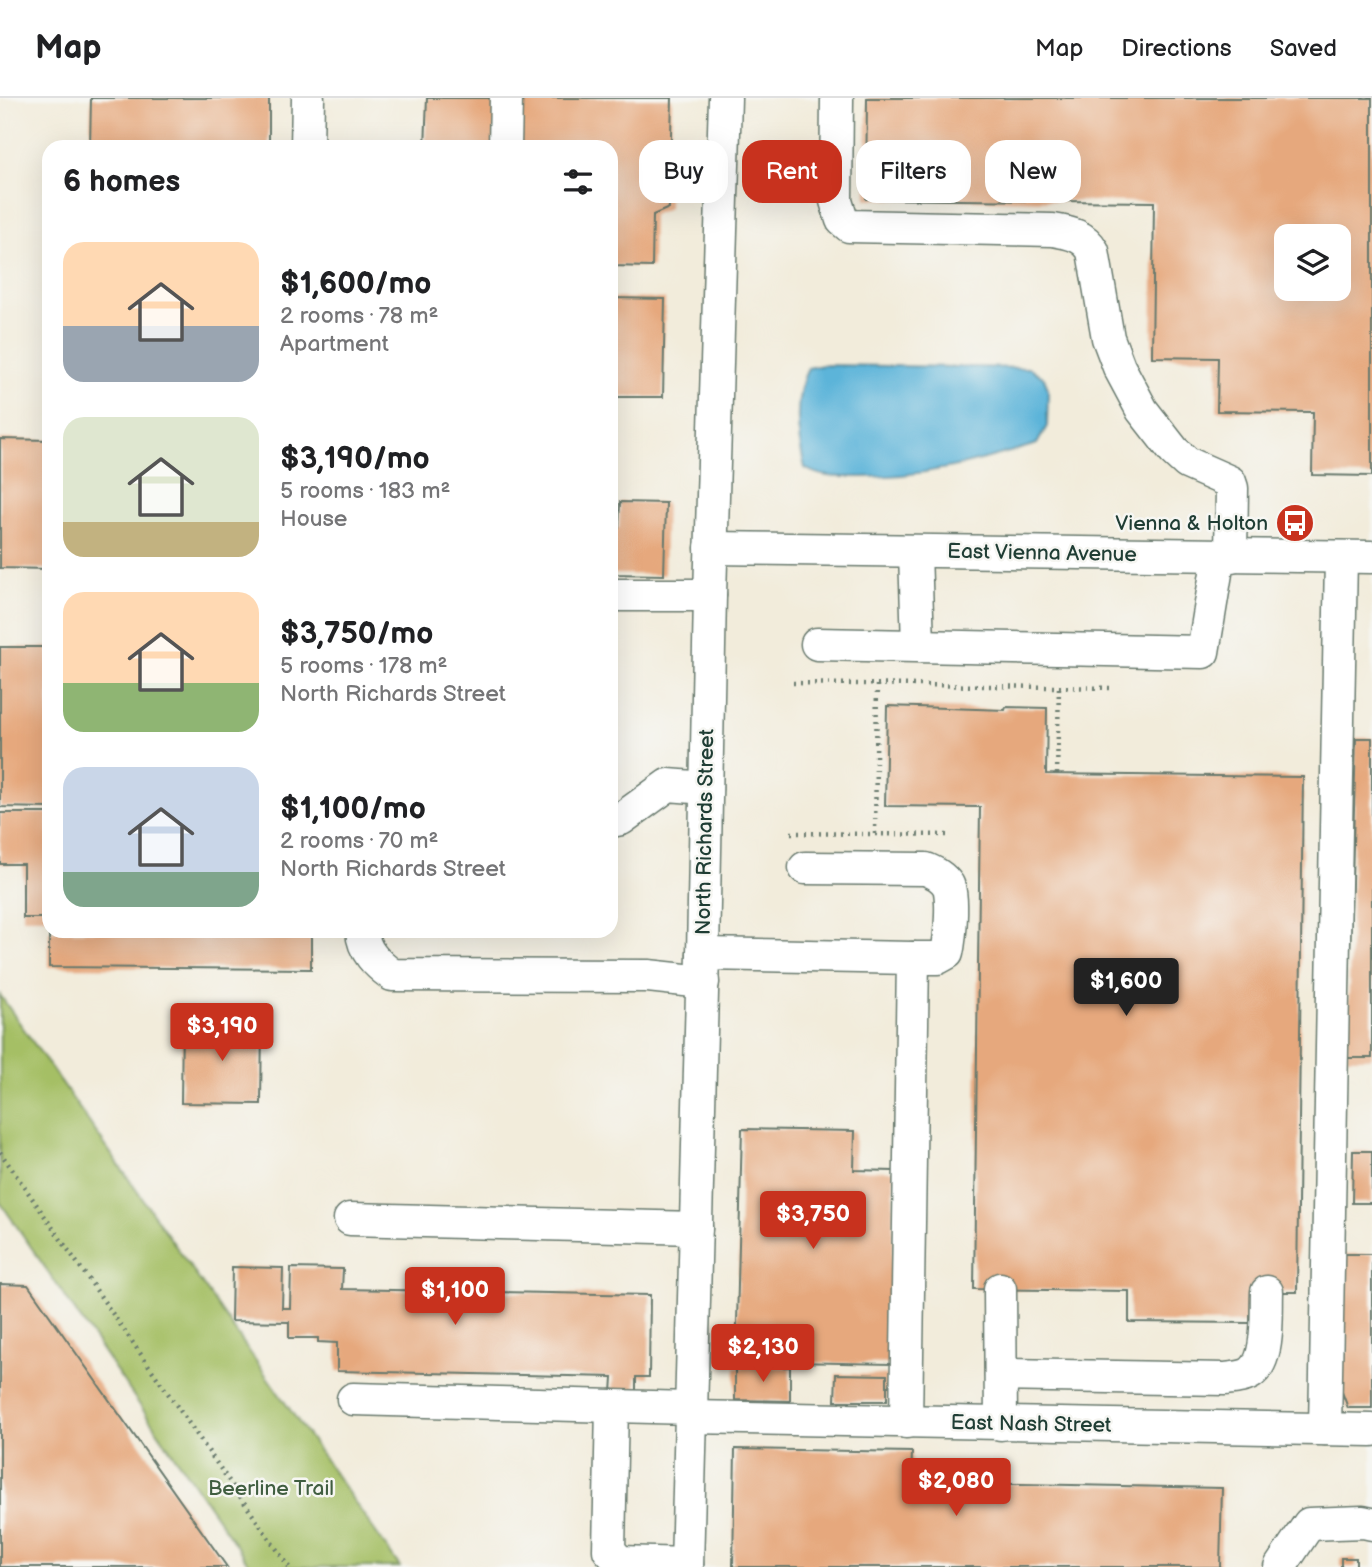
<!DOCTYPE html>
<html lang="en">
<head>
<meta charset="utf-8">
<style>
  :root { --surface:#fff; --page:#f2f2f2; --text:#202124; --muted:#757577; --line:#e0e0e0; --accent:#c8321e }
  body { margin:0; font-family:"Balsamiq Sans",sans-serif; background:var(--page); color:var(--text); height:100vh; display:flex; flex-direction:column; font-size:26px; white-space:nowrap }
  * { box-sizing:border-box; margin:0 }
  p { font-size:23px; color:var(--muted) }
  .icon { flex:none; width:38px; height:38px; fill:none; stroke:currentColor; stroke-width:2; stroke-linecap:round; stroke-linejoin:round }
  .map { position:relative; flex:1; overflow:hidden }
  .panel { position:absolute; left:42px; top:42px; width:576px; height:798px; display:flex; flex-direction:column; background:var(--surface); border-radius:21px; box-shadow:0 7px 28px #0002 }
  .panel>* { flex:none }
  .top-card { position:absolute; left:639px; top:42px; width:628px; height:63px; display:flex; gap:14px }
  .fabs { position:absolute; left:1274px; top:126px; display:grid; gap:14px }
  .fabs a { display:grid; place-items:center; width:77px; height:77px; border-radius:14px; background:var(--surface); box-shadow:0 7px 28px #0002; font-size:35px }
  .price { position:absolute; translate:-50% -60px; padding:0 16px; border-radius:7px; background:var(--accent); color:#fff; font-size:23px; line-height:46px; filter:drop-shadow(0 2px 4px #0008) }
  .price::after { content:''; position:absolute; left:50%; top:42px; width:21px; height:16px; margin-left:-10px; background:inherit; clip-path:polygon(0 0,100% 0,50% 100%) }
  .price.on { background:#222; color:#fff }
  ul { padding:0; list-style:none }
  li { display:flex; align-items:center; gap:21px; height:175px; padding:0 21px }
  li span { display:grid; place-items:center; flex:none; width:196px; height:140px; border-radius:21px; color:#555 }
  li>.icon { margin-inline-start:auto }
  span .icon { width:84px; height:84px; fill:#fffc; stroke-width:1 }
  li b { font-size:30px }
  h2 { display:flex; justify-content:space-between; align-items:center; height:84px; padding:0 21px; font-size:30px }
  .pill { padding:0 24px; border-radius:21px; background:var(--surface); box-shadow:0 7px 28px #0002; font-size:24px; line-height:63px }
  .pill.on { background:var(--accent); color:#fff }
  header { display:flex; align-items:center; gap:42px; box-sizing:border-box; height:98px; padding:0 35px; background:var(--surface); border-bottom:2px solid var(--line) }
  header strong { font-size:33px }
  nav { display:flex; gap:38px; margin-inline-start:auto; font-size:24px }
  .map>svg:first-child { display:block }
  .green { fill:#a5bf65; stroke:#627e4c; stroke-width:2 }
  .water { fill:#5cb4d9; stroke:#3e7886; stroke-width:2 }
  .building { fill:#e6a87d; fill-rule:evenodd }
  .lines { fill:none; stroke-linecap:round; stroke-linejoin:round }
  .minor-casing { stroke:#697a6e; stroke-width:35 }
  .path { stroke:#697a6e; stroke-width:4.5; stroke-dasharray:2 5; stroke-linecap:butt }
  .minor { stroke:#fff; stroke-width:32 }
  .labels { text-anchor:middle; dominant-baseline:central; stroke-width:5; stroke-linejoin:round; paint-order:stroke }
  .poi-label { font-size:21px; fill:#1f3d34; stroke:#f6f6f2; text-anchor:end }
  .street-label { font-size:21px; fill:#1f3d34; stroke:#f6f6f2 }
  .park-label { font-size:21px; fill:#405e40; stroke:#f6f6f2 }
</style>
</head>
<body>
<header>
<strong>Map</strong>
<nav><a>Map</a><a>Directions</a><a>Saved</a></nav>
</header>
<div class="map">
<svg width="1372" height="1469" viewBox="0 0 1372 1469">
  <rect width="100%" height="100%" fill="#f6f6f2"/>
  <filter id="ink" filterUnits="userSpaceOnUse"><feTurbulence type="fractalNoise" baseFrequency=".0143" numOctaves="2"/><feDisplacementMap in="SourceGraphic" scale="14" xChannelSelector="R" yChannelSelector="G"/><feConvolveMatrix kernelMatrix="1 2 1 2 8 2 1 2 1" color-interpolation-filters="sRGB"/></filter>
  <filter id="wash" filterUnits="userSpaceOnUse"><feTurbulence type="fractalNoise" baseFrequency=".00686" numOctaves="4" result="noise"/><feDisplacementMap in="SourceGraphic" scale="28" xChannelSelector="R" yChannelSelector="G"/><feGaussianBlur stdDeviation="1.57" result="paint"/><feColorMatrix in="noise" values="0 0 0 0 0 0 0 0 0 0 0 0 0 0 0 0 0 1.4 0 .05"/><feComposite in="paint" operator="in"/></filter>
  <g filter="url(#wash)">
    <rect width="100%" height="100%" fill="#f2ecdb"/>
    <path class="green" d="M0 897 400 1469H251L0 1104Z"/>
    <path class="water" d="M823 267 1030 270 1044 280 1048 291 1047 328 1037 346C977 364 922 380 857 379 839 379 821 380 805 370 797 338 793 300 808 270Z"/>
    <g id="blocks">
      <g class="building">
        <path d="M91 0H269V49H90Z"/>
        <path d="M427 0H496L495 49H425Z"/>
        <path d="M519 0H672L669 110 653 117 652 169 611 168V49H518Z"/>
        <path d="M867 0H1372V378L1312 377 1313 314 1217 313 1218 260 1152 259 1154 104 866 101ZM1286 138H1339V191H1286Z"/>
        <path d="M611 200 665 201 663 299H611Z"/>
        <path d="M0 341 49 342V471L0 470Z"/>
        <path d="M620 404 666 405 664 477 611 476V430H619Z"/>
        <path d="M0 549H49V710L0 709Z"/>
        <path d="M887 608 1005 612 1006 609 1047 610 1046 676 1303 679 1297 1194H1251L1250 1225 1129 1224V1193L974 1191 980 709 885 708Z"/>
        <path d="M1356 640H1372V960H1347Z"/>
        <path d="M0 715H49V820H23V766H0Z"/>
        <path d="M49 833H311V871L49 869Z"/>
        <path d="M182 924H262L261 1006 181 1005Z"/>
        <path d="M742 1031 855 1033 854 1072 894 1073 891 1266 736 1263Z"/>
        <path d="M1353 1053H1372V1105H1352Z"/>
        <path d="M1342 1156H1372V1310H1348L1341 1291Z"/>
        <path d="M232 1169 283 1170 282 1210H290L291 1170 343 1171 342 1191 650 1197 649 1279H636V1295H612L613 1279 337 1273V1245L318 1244V1240H289V1224L231 1223Z"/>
        <path d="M0 1186 28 1187 227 1469H0Z"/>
        <path d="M735 1269H790V1303L735 1302Z"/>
        <path d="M836 1276 887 1277V1303H835Z"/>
        <path d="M735 1351 912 1354 911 1384 1222 1390 1220 1469H733Z"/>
        <rect x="1341" y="1460" width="15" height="9"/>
      </g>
    </g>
  </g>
  <g filter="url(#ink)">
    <use href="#blocks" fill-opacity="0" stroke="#697a6e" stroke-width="2"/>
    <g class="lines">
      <defs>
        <g id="minor">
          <path d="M837 0 836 103 842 122 849 128 1053 132C1070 135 1084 137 1093 153L1108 240 1119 269 1142 312 1174 353 1187 365 1230 384 1232 390 1231 458"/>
          <path d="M307 49 308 0"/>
          <path d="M505 49 506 0"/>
          <path d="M711 450 1372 459"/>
          <path d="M915 454 918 547"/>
          <path d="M611 497H710"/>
          <path d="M817 546 1203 554 1219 457"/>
          <path d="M611 723 621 721 668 687 706 690"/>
          <path d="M805 770 926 771C935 775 942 778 948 787 954 798 950 842 947 855L938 860H913"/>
          <path d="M362 833C363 853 377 866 392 877L648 878 703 884"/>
          <path d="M703 856 913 860 906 1324"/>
          <path d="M350 1121 696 1130"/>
          <path d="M1000 1191 1001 1326"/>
          <path d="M1001 1277 1225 1281C1233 1280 1246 1279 1252 1274 1270 1260 1266 1215 1267 1194"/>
          <path d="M353 1301 690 1310"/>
          <path d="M612 1308 609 1452 620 1464 687 1466"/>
          <path d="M690 1319 1372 1332"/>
          <path d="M1325 1331 1341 459"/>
          <path d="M687 1469 703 856 710 497 725 0"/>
          <path d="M1280 1469 1309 1426 1363 1424 1372 1426"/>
        </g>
      </defs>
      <use href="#minor" class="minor-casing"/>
      <g class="path">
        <path d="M793 585 1113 590"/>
        <path d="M1057 676 1059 589"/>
        <path d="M791 735 949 737"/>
        <path d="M875 736 877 587"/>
        <path d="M0 1054 289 1469"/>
      </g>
      <use href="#minor" class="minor"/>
    </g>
  </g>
  <defs>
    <symbol id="bus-disc" viewBox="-11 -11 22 22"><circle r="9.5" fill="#c8321e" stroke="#f6f6f2"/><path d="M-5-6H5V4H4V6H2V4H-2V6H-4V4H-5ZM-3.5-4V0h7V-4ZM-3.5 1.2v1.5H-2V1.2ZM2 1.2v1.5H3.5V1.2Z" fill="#fff"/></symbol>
  </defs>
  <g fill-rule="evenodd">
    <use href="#bus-disc" x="1273" y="403" width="44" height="44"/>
  </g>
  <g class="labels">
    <g class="poi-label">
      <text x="1268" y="425">Vienna &amp; Holton</text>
    </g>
    <g class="street-label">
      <text transform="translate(1042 455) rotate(1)">East Vienna Avenue</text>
      <text transform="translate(705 734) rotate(-89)">North Richards Street</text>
      <text transform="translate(1031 1326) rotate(1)">East Nash Street</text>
    </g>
    <g class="park-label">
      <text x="271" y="1390">Beerline Trail</text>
    </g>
  </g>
</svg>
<div class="fabs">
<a><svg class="icon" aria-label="layers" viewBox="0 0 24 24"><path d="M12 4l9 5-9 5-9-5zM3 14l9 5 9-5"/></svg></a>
</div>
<b class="price on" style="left:1126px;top:920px">$1,600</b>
<b class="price" style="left:222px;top:965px">$3,190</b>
<b class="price" style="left:813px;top:1153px">$3,750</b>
<b class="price" style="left:455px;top:1229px">$1,100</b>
<b class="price" style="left:763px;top:1286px">$2,130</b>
<b class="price" style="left:956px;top:1420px">$2,080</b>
<div class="top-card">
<a class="pill">Buy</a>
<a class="pill on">Rent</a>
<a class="pill">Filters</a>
<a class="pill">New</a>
</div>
<section class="panel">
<h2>6 homes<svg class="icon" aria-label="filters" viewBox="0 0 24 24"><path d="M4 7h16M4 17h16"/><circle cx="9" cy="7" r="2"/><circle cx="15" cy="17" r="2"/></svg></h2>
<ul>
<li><span style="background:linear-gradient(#ffd9b3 60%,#9aa5b1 0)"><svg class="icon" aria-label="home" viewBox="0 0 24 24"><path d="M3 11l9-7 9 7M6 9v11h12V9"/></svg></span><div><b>$1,600/mo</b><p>2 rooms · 78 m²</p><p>Apartment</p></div></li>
<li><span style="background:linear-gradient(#dfe7d0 75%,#c2b280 0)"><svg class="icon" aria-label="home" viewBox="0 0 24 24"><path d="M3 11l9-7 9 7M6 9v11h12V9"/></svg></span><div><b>$3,190/mo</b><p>5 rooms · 183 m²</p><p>House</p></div></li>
<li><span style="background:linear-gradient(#ffd9b3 65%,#8fb573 0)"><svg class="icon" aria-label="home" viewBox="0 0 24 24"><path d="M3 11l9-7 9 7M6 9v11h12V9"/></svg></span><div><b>$3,750/mo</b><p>5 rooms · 178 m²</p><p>North Richards Street</p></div></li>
<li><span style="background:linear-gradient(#c9d6e8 75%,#7fa58c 0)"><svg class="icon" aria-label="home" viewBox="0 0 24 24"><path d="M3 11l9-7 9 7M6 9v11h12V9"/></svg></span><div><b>$1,100/mo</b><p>2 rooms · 70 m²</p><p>North Richards Street</p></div></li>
</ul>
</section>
</div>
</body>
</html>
